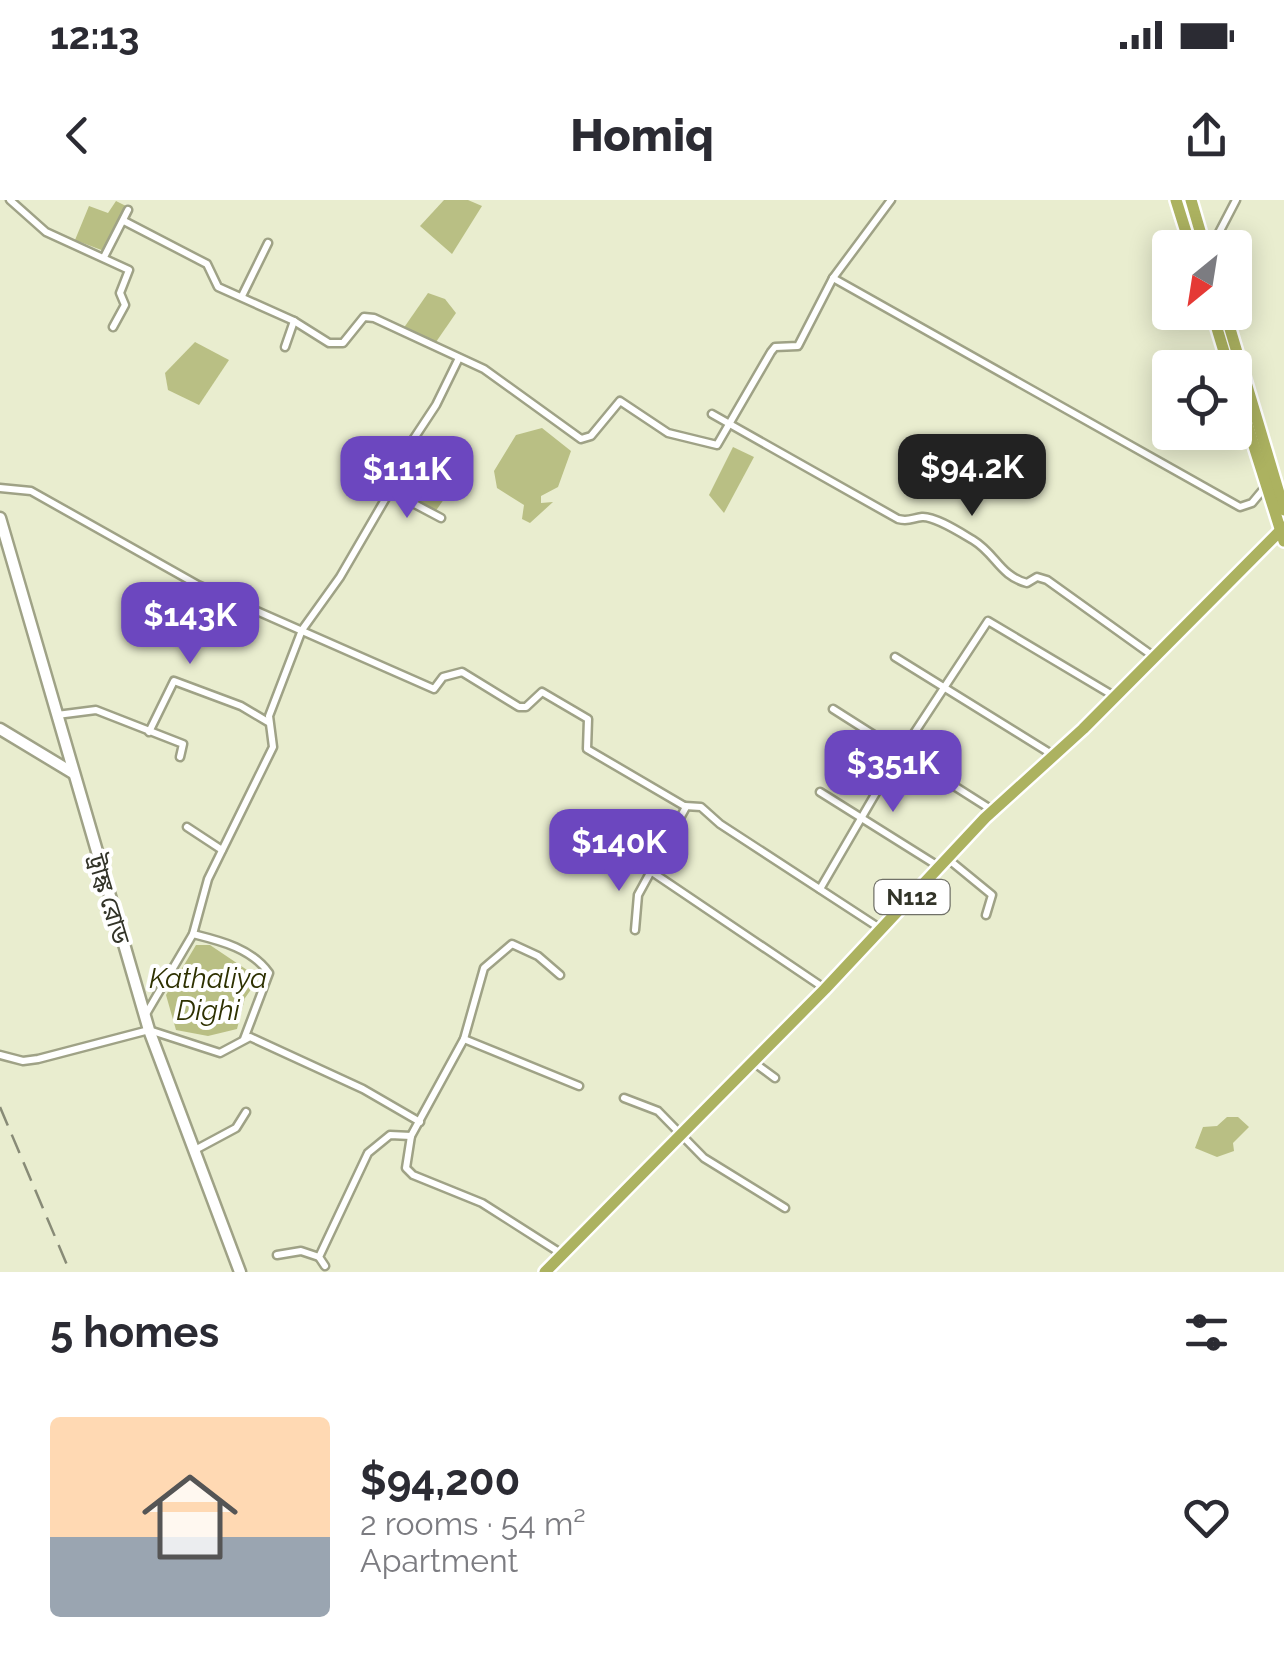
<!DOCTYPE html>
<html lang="en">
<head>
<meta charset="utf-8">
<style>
  :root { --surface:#fff; --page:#f7f7f7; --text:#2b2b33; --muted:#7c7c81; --line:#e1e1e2; --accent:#6c47bf }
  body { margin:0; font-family:Raleway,"Noto Sans Bengali",sans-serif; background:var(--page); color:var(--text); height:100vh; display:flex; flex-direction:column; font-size:38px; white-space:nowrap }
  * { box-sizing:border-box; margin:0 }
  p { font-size:32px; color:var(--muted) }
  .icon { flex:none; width:55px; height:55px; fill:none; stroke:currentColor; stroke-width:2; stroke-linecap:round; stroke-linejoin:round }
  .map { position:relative; height:1072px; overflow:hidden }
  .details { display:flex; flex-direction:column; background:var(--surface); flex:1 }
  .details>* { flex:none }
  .needle { width:65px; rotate:210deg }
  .tools { position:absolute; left:1152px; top:30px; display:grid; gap:20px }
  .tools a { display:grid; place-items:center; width:100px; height:100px; border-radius:10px; background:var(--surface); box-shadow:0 5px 25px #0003; font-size:50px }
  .price { position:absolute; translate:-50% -85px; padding:0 22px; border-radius:20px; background:var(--accent); color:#fff; font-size:32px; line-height:65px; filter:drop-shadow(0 2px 5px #0008) }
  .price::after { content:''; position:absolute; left:50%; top:60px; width:30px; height:22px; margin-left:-15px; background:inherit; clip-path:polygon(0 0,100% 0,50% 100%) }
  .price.on { background:#222; color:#fff }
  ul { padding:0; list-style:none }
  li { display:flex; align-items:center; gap:30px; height:250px; padding:0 50px }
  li+li { border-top:2px solid var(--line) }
  li span { display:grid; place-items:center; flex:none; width:280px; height:200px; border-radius:10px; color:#555 }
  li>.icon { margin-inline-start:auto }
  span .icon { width:120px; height:120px; fill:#fffc; stroke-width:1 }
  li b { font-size:42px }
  h2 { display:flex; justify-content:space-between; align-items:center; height:120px; padding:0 50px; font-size:42px }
  .status { display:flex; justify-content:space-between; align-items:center; height:70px; padding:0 50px; background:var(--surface); direction:ltr }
  .status svg { height:28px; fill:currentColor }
  header { display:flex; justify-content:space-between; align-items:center; height:130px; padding:0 50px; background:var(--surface); font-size:45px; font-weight:800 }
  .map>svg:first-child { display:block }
  .water { fill:#b9bf84 }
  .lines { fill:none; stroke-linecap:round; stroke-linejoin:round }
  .minor-casing { stroke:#9fa286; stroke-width:11 }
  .secondary-casing { stroke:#9fa286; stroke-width:15 }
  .trunk-casing { stroke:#fff; stroke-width:16 }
  .minor { stroke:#fff; stroke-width:6 }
  .secondary { stroke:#fff; stroke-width:10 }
  .trunk { stroke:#acb260; stroke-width:11 }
  .rail { stroke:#888b77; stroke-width:2.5; stroke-dasharray:20 10; stroke-linecap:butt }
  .labels { text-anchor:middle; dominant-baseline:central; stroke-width:8; stroke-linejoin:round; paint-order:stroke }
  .shield { fill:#fff; stroke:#707168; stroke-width:2.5 }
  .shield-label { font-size:22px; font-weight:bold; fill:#323428 }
  .street-label { font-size:25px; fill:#323428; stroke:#fff }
  .water-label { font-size:28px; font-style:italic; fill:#2e3101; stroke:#fff }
</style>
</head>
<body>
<div class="status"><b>12:13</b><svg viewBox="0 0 49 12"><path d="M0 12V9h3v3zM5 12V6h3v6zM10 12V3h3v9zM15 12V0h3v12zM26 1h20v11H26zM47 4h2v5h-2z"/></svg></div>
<header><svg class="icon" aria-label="back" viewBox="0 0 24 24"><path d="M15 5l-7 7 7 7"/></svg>Homiq<svg class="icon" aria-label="share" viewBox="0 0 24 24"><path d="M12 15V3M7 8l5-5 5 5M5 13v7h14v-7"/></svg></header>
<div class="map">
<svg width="1284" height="1072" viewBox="0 0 1284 1072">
  <rect width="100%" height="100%" fill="#e9edcf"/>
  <g class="water">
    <path d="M444 0H468L482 6 452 54 420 26Z"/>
    <path d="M116 1 126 6 104 51 75 40 89 6 108 13Z"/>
    <path d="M428 93 445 99 456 113 436 142 403 129Z"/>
    <path d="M195 142 229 160 199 205 168 190 165 173Z"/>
    <path d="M542 228 571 251 558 287 541 296V303L553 302 530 323 522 319 524 305 497 288 494 271 516 235Z"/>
    <path d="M733 247 754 257 724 313 709 295Z"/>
    <path d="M433 265 456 282 435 312 409 297 423 270Z"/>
    <path d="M196 745H210L259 778 245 798 237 829 208 836 176 830 166 795Z"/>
    <path d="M1227 917H1238L1249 927 1233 943 1234 951 1217 957 1195 948 1203 927 1217 926Z"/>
  </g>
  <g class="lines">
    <defs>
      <g id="minor">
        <path d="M10 0 46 32 129 70 120 93 125 105 113 127"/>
        <path d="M124 21 207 64 218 87 294 121 329 143H343L364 117 374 118 484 169 581 239 591 236 620 201 668 233 717 245 771 152 775 147 798 146 833 78 891 0"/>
        <path d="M1211 48 1236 0"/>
        <path d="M104 57 128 10"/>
        <path d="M833 78 1240 307 1252 303 1267 285"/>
        <path d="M242 96 268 43"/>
        <path d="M285 147 294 121"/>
        <path d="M712 214 898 319C909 322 912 318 922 317 935 316 961 333 973 340 996 354 1000 376 1027 383L1037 377 1047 380 1153 456"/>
        <path d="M0 288 31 291 198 385 434 489 443 477 462 472 519 507H526L542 492 588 519 587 549 686 607 638 695 635 730"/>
        <path d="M390 291 441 318"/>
        <path d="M895 457 1053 555"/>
        <path d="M833 509 992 610"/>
        <path d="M57 515 96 510 183 544 180 557"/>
        <path d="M149 532 174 481 241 506 268 522"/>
        <path d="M820 592 938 666"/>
        <path d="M685 606 701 607 720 624 881 729"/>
        <path d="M187 627 222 650"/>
        <path d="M948 659 992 695 986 715"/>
        <path d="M628 662 652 672 824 788"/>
        <path d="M820 689 884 579 988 421 1114 496"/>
        <path d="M193 734C221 741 251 748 269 773L244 839"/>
        <path d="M560 775 538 756 512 744 484 768 464 839 411 936 406 968 413 975 482 1003 562 1054"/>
        <path d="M146 814 193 734 208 679 273 547 269 516 302 430 340 377 390 291 401 258 436 205 459 158"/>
        <path d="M464 839 579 886"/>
        <path d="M0 855 23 861 38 859 149 830 220 853 250 837 363 889 420 922"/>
        <path d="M752 861 775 878"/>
        <path d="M624 898 658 911 704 958 785 1008"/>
        <path d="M195 950 236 928 246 912"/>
        <path d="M277 1055 301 1051 319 1057"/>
        <path d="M325 1066 319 1057 368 953 390 935 411 936"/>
      </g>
      <g id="secondary">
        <path d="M0 318 149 830 240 1072"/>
        <path d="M0 529 73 573"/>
      </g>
      <g id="trunk">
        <path d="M1176 0 1191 48"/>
        <path d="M1191 0 1205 48"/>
        <path d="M1212 112 1229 168"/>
        <path d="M1225 112 1284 310"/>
        <path d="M1235 186 1284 341"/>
        <path d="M545 1072 825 789 985 618 1083 529 1284 327"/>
      </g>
    </defs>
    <use href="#minor" class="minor-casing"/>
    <use href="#secondary" class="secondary-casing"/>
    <use href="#trunk" class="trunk-casing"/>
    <use href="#minor" class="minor"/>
    <use href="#secondary" class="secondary"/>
    <use href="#trunk" class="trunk"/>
    <path class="rail" d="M0 907 70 1072"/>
  </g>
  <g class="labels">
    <rect class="shield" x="874.5" y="680" width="75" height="34" rx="8"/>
    <g class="shield-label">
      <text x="912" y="697">N112</text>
    </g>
    <g class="street-label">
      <text transform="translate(109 699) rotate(73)">ট্রাঙ্ক রোড</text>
    </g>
    <g class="water-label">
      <text x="208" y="778">Kathaliya<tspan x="208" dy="32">Dighi</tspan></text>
    </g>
  </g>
</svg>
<div class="tools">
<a><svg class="needle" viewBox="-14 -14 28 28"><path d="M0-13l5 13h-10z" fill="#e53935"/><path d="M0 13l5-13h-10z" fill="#7c7c81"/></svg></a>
<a><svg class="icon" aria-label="locate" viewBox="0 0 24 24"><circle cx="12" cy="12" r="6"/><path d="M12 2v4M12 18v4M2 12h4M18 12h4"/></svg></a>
</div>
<b class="price on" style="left:972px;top:319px">$94.2K</b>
<b class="price" style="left:407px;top:321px">$111K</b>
<b class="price" style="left:190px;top:467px">$143K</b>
<b class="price" style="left:893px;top:615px">$351K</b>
<b class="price" style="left:619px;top:694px">$140K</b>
</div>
<section class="details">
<h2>5 homes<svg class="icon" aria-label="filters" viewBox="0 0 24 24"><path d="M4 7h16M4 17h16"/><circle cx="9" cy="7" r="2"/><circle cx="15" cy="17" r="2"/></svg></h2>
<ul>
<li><span style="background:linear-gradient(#ffd9b3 60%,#9aa5b1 0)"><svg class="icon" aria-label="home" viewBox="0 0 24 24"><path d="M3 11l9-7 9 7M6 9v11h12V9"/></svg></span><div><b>$94,200</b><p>2 rooms · 54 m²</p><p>Apartment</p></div><svg class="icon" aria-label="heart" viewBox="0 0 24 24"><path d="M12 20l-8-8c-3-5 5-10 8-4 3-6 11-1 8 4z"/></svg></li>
</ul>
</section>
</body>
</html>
